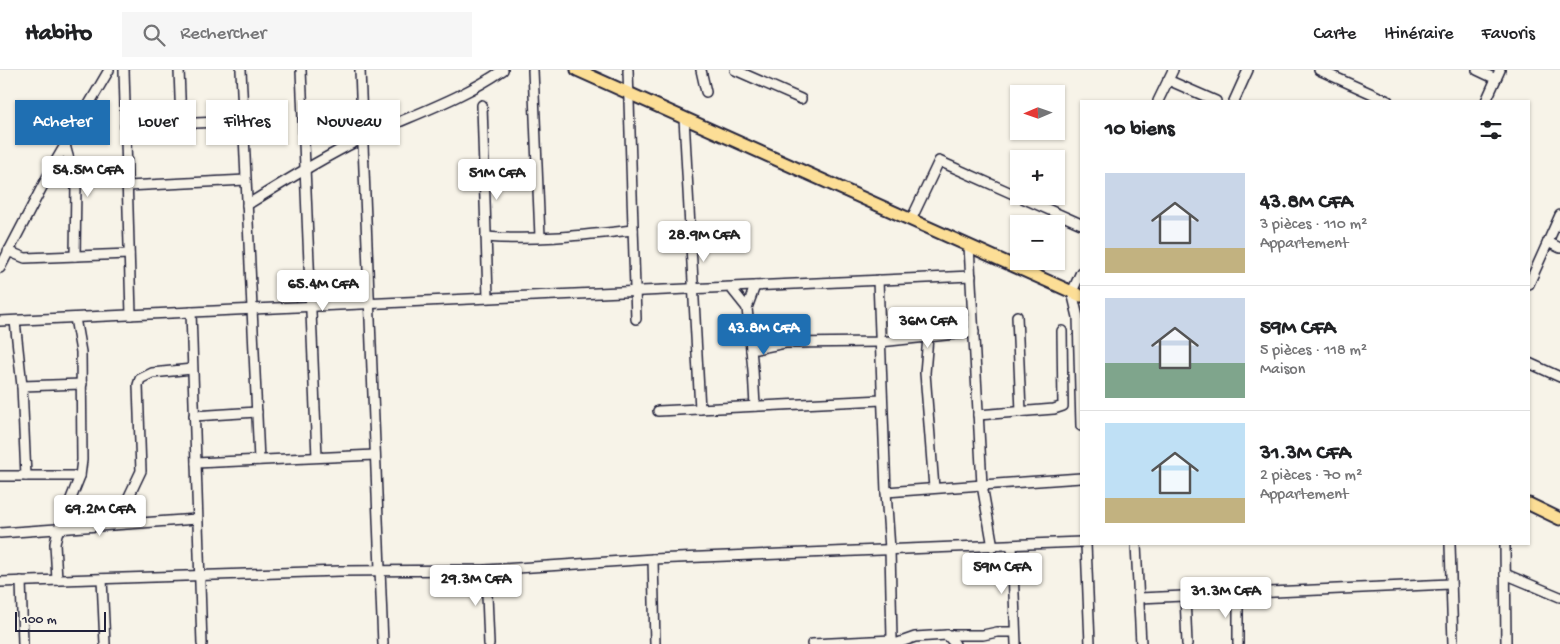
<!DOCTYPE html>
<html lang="fr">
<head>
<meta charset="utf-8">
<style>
  :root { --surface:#fff; --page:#f6f6f6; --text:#202124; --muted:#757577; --line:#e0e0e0; --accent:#1f6fb2 }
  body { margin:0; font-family:"Gochi Hand",sans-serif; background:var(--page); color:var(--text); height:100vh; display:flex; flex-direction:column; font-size:19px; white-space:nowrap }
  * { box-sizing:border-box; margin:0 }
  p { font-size:16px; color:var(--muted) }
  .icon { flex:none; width:28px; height:28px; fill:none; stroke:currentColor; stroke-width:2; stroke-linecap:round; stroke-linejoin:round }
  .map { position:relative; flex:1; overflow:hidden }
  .panel { position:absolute; left:1080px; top:30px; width:450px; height:445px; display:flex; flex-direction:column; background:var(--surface); border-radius:0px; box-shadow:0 1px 4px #0004 }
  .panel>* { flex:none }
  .top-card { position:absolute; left:15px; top:30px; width:475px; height:45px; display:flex; gap:10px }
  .needle { width:32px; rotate:268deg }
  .tools { position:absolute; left:1010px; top:15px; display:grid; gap:10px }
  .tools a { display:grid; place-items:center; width:55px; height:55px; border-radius:0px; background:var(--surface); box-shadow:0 1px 4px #0004; font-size:25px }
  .scale { position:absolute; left:15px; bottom:12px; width:91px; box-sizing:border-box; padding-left:5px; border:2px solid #22223b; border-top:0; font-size:14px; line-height:18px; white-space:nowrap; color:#22223b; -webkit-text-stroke:4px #f7f3e8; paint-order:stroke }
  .price { position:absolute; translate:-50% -42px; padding:0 11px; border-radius:5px; background:#fff; color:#222; font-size:16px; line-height:32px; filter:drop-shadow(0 1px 2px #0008) }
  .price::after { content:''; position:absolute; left:50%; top:30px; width:15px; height:11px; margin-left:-8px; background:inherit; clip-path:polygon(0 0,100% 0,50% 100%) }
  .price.active { background:var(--accent); color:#fff }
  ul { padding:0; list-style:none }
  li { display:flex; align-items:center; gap:15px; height:125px; padding:0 25px }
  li+li { border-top:1px solid var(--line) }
  li span { display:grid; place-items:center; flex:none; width:140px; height:100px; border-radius:0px; color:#555 }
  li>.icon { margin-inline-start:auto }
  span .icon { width:60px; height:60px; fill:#fffc; stroke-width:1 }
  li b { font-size:21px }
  h2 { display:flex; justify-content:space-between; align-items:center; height:60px; padding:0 25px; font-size:21px }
  .tag { padding:0 18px; border-radius:0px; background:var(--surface); box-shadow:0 1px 4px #0004; font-size:18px; line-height:45px }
  .tag.active { background:var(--accent); color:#fff }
  header { display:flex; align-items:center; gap:30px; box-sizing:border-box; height:70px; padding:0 25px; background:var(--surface); border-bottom:1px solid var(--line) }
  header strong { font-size:24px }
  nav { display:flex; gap:28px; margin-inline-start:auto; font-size:18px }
  .search { width:350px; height:45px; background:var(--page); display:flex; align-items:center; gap:12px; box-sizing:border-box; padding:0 18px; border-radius:0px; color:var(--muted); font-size:19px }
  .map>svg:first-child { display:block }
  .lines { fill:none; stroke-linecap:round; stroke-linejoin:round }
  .minor-casing { stroke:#22223b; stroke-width:12 }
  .major-casing { stroke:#22223b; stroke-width:15 }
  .minor { stroke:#f7f3e8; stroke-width:9 }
  .major { stroke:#fcde96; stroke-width:11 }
</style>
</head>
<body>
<header>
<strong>Habito</strong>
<div class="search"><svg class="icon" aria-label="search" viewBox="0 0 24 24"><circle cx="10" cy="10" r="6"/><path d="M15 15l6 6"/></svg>Rechercher</div>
<nav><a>Carte</a><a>Itinéraire</a><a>Favoris</a></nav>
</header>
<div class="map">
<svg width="1560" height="574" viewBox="0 0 1560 574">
  <rect width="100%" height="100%" fill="#f7f3e8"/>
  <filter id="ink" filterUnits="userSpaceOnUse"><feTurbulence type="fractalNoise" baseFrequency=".02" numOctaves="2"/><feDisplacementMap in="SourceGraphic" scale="10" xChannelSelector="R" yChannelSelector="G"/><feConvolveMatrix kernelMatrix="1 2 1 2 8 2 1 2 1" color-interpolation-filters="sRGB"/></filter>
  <g filter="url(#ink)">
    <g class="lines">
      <defs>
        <g id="minor">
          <path d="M124 0 131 245"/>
          <path d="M179 0 181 53"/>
          <path d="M241 0 259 390"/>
          <path d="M301 0 317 387"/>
          <path d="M360 0 383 574"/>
          <path d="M533 0 540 167"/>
          <path d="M628 0 636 249"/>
          <path d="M701 0 706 22"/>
          <path d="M735 0 801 29"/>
          <path d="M1319 0 1388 31"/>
          <path d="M1477 0 1496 9"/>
          <path d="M1168 10 1216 31"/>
          <path d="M1158 31 1173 0"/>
          <path d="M1234 31 1248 0"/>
          <path d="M1486 31 1500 0"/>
          <path d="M482 35 488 227"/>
          <path d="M684 48 700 339"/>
          <path d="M125 56 243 51"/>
          <path d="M65 75 76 115 75 186"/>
          <path d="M127 116 246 110"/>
          <path d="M247 135C285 111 322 88 363 68 409 46 460 30 503 0"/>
          <path d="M911 150 939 91 1081 154"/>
          <path d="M486 167C535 171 585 165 633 160"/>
          <path d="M1548 172 1560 178"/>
          <path d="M969 176 982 415 993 477"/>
          <path d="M8 181 25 188 129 184"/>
          <path d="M0 198 54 94 109 0"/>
          <path d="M1081 202 1072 222 1078 247 1081 356"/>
          <path d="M878 210 886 422 890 479 892 570 895 574"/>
          <path d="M1529 214 1560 145"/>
          <path d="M731 218 747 238"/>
          <path d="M191 242 202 574"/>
          <path d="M1017 246 1021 342"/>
          <path d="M0 251C324 235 647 221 971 206"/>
          <path d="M15 251 22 316 26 406"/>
          <path d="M928 267 925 303 934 418"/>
          <path d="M751 280 785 273 880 272 974 262"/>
          <path d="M1529 293 1560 307"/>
          <path d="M22 316 82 314"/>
          <path d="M755 336 753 300 747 238 755 216"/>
          <path d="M658 341 882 330"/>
          <path d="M978 345 1054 339 1063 336 1062 261"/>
          <path d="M194 346 257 342"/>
          <path d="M196 393 375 385"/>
          <path d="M0 406H80"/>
          <path d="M886 422 1081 408"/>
          <path d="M117 453 122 441 141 401 138 315 140 309 152 303 192 299"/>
          <path d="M0 463 197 449"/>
          <path d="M1086 474 1090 574"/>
          <path d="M1136 474 1141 574"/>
          <path d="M1450 474 1453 574"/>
          <path d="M1505 474 1506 574"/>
          <path d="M1012 475 1016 574"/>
          <path d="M653 489 655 574"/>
          <path d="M486 500 489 574"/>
          <path d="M1505 504 1560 527"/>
          <path d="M102 509 105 574"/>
          <path d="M57 510 55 474 57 464 80 406 82 390 81 282 75 248"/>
          <path d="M21 511 23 574"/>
          <path d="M0 512 340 501 486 500 653 489 1081 472"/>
          <path d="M1238 523V574"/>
          <path d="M1185 526 1187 574"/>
          <path d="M1139 528 1450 514"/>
          <path d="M947 565H983L997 562H1015"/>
          <path d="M812 574 892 570"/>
          <path d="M895 574 915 567 947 565 955 574"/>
        </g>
        <g id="major">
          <path d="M577 0 1081 226"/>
          <path d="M1529 434 1560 449"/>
        </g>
      </defs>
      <use href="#minor" class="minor-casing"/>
      <use href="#major" class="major-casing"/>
      <use href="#minor" class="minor"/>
      <use href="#major" class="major"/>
    </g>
  </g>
</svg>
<div class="tools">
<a><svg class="needle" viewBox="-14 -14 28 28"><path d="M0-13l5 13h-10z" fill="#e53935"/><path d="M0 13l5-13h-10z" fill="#757577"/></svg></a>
<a>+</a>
<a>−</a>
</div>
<div class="scale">100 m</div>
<b class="price" style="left:88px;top:128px">54.5M CFA</b>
<b class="price" style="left:497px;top:131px">51M CFA</b>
<b class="price" style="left:704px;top:193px">28.9M CFA</b>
<b class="price" style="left:323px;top:242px">65.4M CFA</b>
<b class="price" style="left:928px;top:279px">36M CFA</b>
<b class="price active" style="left:764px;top:286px">43.8M CFA</b>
<b class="price" style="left:100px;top:467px">69.2M CFA</b>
<b class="price" style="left:1002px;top:525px">59M CFA</b>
<b class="price" style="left:476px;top:537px">29.3M CFA</b>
<b class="price" style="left:1226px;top:549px">31.3M CFA</b>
<div class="top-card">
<a class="tag active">Acheter</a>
<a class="tag">Louer</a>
<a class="tag">Filtres</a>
<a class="tag">Nouveau</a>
</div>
<section class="panel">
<h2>10 biens<svg class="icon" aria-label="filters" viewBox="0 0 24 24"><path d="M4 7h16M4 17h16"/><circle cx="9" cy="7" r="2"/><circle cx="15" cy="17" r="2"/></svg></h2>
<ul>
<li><span style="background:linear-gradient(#c9d6e8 75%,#c2b280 0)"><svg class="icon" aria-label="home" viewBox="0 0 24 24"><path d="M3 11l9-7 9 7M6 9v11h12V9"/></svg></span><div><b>43.8M CFA</b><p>3 pièces · 110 m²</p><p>Appartement</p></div></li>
<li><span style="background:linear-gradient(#c9d6e8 65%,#7fa58c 0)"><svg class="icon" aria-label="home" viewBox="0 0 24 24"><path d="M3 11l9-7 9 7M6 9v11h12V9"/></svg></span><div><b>59M CFA</b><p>5 pièces · 118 m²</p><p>Maison</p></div></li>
<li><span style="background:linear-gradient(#bfe0f5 75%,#c2b280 0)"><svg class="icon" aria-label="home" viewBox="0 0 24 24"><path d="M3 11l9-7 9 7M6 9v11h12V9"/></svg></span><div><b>31.3M CFA</b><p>2 pièces · 70 m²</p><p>Appartement</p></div></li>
</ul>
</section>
</div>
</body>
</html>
